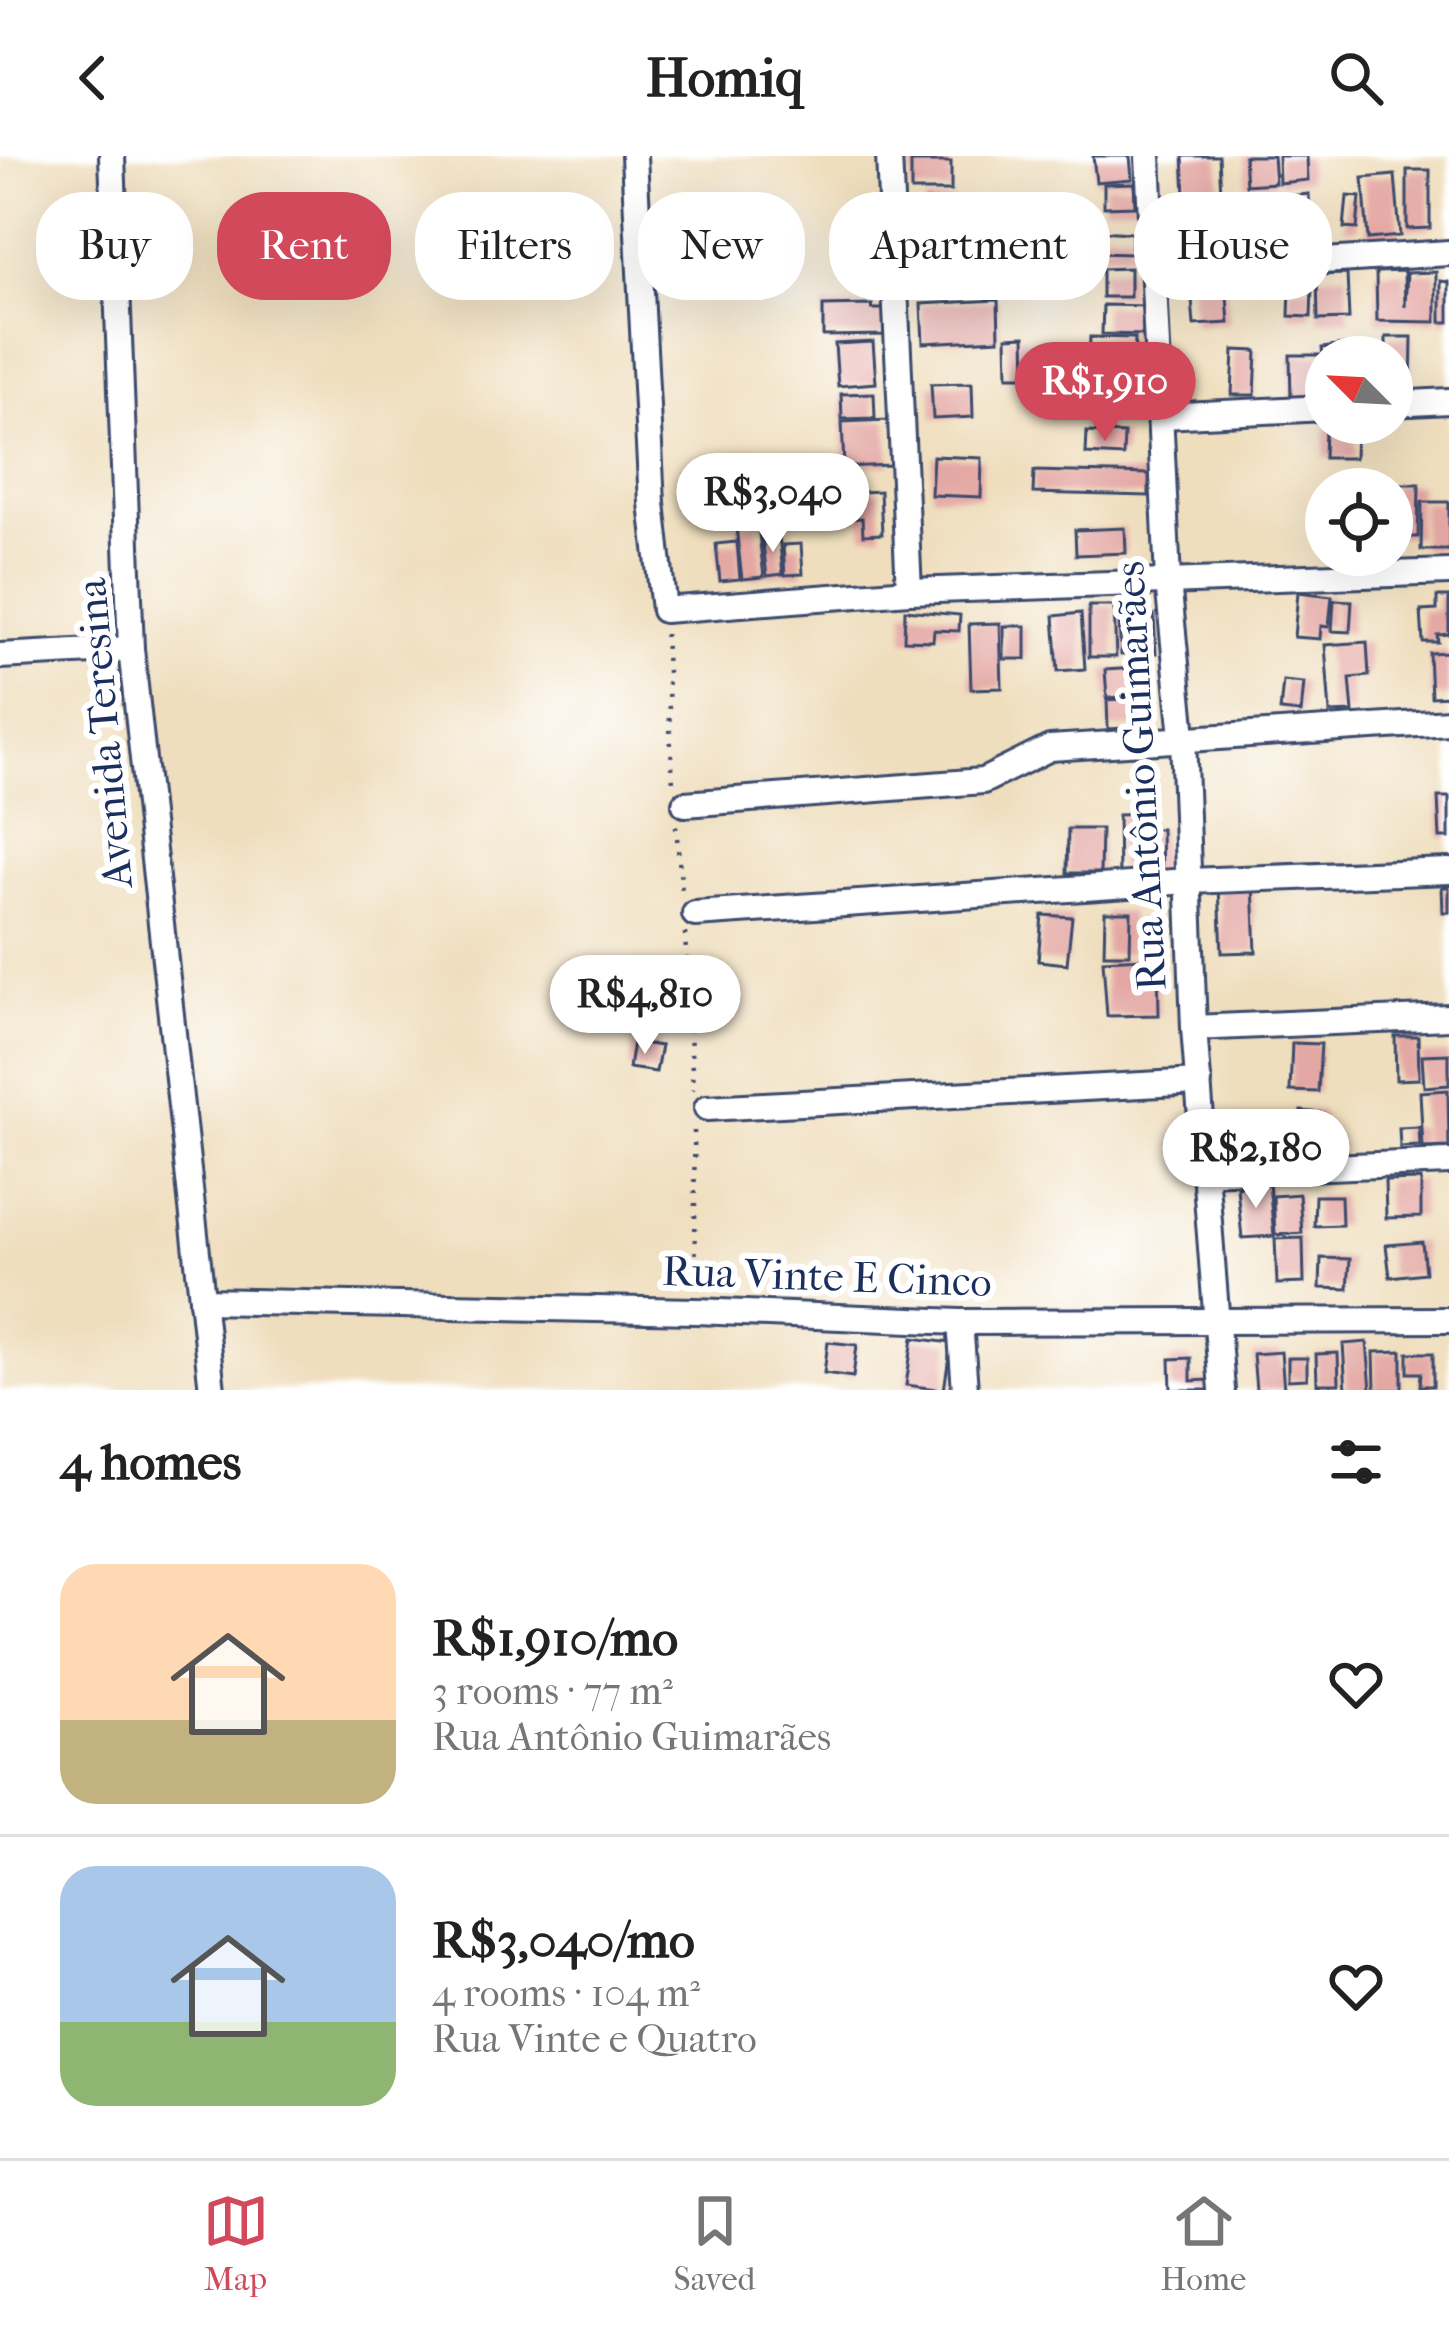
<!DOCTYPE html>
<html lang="en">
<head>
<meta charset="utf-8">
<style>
  :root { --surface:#fff; --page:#f2f2f2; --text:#222; --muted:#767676; --line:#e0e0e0; --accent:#d1495b }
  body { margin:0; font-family:"IM FELL French Canon",serif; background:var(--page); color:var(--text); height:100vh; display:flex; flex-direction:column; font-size:45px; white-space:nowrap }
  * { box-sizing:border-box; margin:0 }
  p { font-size:39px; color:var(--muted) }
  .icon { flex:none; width:66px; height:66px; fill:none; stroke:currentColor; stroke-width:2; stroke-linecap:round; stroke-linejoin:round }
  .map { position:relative; height:1234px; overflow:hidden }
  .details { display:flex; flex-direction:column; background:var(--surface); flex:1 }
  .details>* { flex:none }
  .guide { position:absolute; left:36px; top:36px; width:1377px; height:108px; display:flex; gap:24px }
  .needle { width:78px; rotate:294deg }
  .tools { position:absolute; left:1305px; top:180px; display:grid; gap:24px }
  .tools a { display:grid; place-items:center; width:108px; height:108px; border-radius:50%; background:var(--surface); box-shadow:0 12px 48px #0002; font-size:60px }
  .price { position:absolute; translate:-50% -102px; padding:0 27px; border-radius:42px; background:#fff; color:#222; font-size:39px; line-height:78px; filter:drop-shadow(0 3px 6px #0008) }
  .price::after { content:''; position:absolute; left:50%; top:72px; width:36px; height:27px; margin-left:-18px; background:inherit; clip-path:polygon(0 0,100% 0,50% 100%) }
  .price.on { background:var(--accent); color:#fff }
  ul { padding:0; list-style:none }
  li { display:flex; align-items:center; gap:36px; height:300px; padding:0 60px }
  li+li { border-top:3px solid var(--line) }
  li span { display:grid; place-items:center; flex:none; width:336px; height:240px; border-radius:36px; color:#555 }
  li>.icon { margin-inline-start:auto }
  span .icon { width:144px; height:144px; fill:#fffc; stroke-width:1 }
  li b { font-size:51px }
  h2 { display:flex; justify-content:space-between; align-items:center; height:144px; padding:0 60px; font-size:51px }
  .tag { padding:0 42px; border-radius:48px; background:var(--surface); box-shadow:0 12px 48px #0002; font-size:42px; line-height:108px }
  .tag.on { background:var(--accent); color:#fff }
  header { display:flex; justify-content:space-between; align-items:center; height:156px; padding:0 60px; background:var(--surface); font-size:54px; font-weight:800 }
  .menu { display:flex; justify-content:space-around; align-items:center; height:168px; border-top:3px solid var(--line); background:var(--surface); font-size:33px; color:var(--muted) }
  .menu a { display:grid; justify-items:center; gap:6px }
  .menu .on { color:var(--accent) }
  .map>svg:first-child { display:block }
  .building { fill:#e4a8a4 }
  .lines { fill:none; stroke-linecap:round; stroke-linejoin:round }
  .minor-casing { stroke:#3b496c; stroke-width:30 }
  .path { stroke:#3b496c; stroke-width:4.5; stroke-dasharray:3 9; stroke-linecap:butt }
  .minor { stroke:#fff; stroke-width:24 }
  .labels { text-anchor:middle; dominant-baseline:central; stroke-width:12; stroke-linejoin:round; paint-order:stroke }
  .street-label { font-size:42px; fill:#1b2f5e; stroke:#fff }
</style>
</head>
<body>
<header><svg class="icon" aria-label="back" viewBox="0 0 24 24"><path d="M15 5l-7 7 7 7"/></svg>Homiq<svg class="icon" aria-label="search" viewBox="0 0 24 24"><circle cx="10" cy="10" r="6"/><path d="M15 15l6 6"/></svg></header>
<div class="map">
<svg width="1449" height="1234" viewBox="0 0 1449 1234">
  <rect width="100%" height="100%" fill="#fff"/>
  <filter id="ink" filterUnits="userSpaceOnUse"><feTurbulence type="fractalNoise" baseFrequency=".00833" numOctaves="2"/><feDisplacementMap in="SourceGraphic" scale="24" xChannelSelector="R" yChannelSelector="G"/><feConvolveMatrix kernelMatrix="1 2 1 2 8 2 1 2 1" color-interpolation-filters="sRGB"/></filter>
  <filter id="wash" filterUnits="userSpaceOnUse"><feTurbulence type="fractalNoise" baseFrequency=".004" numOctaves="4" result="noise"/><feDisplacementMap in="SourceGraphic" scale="48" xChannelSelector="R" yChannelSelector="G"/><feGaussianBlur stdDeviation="2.7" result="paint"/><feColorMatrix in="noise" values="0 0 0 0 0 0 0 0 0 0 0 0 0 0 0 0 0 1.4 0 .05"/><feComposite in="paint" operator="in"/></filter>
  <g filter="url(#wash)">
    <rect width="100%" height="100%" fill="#efdebd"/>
    <g id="blocks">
      <g class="building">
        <path d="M1093 0H1130L1132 23 1096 26Z"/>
        <path d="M1183 0H1219L1223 78 1187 80Z"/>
        <path d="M1244 0H1273L1275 27 1246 29Z"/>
        <path d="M1278 0H1307L1308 24 1279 27Z"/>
        <rect x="911" y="6" width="40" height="29"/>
        <path d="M1407 14H1430V72L1407 73Z"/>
        <path d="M1395 19 1400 80 1368 83 1363 22Z"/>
        <path d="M1134 27 1135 50 1104 51V28Z"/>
        <path d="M1309 38 1312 88 1283 90 1280 41Z"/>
        <path d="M1347 40 1360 41 1357 73 1344 72Z"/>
        <path d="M1275 41 1278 91 1249 93 1246 43Z"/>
        <path d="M955 44 956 63 925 64V45Z"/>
        <path d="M923 73H958L957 97H922Z"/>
        <path d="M1097 75 1132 77 1131 98 1096 97Z"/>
        <path d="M1130 112V141H1102V113Z"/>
        <path d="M1404 115 1405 151 1407 117 1436 116V166L1377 165 1376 116Z"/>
        <path d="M1347 118 1349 163 1318 164 1317 119Z"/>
        <path d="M1441 125 1449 126V166H1441Z"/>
        <path d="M1226 127 1229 167 1194 169 1191 130Z"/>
        <path d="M1290 131H1312L1311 161 1289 160Z"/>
        <path d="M998 144 999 183 923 187 921 148Z"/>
        <path d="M872 149V153H887V179L823 180V150Z"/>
        <path d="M1103 149 1147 150 1146 179 1102 178Z"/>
        <path d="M1025 180 1026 220H1008L1007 181Z"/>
        <path d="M1090 181 1135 182 1134 207 1089 206Z"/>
        <path d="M1386 181H1412L1411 235H1392V201H1386Z"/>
        <path d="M873 186 876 227 838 230 835 188Z"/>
        <path d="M1344 189 1345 201H1323L1322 192Z"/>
        <path d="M1234 194 1257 195 1255 239H1232Z"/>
        <path d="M1290 199H1322L1323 242 1291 243Z"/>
        <path d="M972 227 973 261 933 263 931 228Z"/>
        <path d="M1094 232 1133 235 1131 260 1092 258Z"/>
        <path d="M874 237 875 262 842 263 841 238Z"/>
        <path d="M888 264 890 309 844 311 842 266Z"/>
        <path d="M1325 272H1356L1355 302H1324Z"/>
        <path d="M1087 276 1124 278 1123 300 1086 298Z"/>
        <path d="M933 300 982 302 981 341 931 339Z"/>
        <path d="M1034 315 1149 318V340L1033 337Z"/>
        <path d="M1392 328H1419L1418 381H1392Z"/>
        <path d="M880 335 882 378 863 379 862 362 844 363 843 337Z"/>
        <path d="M1422 346H1449V394H1421Z"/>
        <path d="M758 369 764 421 742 423 736 371Z"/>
        <path d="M1125 372 1126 397 1076 399 1075 374Z"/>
        <path d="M779 379 783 418 767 420 762 381Z"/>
        <path d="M737 386 740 423 720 425 716 388Z"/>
        <path d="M801 388 803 418 785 419 783 389Z"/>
        <path d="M1298 436 1332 440 1329 471 1321 470 1320 483 1294 481Z"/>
        <path d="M1437 441H1449V478L1437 479 1438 486H1423L1421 455 1437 454Z"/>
        <path d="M1334 444 1352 445 1350 476 1332 475Z"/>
        <path d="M1145 447V459H1154L1156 497 1121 499 1118 449Z"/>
        <path d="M1089 450H1114L1116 501H1089Z"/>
        <path d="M905 454 960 459 959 475 934 474 933 485 904 484Z"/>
        <path d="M1081 457 1085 513 1058 515 1054 460Z"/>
        <path d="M1000 467 1002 532 971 533 969 468Z"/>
        <rect x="1004" y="470" width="22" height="33"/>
        <path d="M1367 486 1369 520 1350 522 1353 556 1330 557 1325 489Z"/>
        <path d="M1449 496V540L1431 541 1429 497Z"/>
        <path d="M1153 511 1155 539 1107 542 1105 514Z"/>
        <path d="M1283 525 1304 527 1301 557 1280 555Z"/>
        <path d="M1153 541 1155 570 1108 573 1107 544Z"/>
        <path d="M1438 641H1449V682H1440Z"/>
        <path d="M1148 658V673H1161L1162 719H1119L1118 659Z"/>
        <path d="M1068 673H1101L1100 717H1067Z"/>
        <path d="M1253 729 1256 796 1222 797 1219 731Z"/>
        <path d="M1442 731H1449V756H1443Z"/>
        <path d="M1105 756H1131L1130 798H1104Z"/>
        <path d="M1042 759 1072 761 1067 808 1038 805Z"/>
        <path d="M1145 802V809L1158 808 1159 859 1107 860 1103 804Z"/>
        <path d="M1395 880H1418L1419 923 1396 924Z"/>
        <path d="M633 886 661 890 656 916 629 912Z"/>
        <path d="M1292 887 1321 888 1318 936 1290 935Z"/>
        <path d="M1449 898V929L1424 931 1422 899Z"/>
        <path d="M1448 934 1449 991 1423 992 1420 936Z"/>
        <path d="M1301 955 1323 957 1320 992 1297 990Z"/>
        <path d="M1419 971 1420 990 1400 991 1399 972Z"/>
        <path d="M1421 1024V1061L1386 1062 1385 1025Z"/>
        <path d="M1269 1028 1274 1080 1242 1082 1237 1031Z"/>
        <path d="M1299 1038 1302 1077 1275 1079 1273 1040Z"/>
        <path d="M1315 1040H1341L1342 1069 1314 1070Z"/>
        <path d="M1303 1082 1304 1127 1277 1128 1275 1083Z"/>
        <path d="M1422 1086 1425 1117 1390 1121 1386 1089Z"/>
        <path d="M1321 1102 1350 1103 1348 1133 1320 1132Z"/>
        <path d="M913 1182 951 1187 944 1234 906 1229Z"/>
        <path d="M828 1186 857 1189 853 1221 824 1217Z"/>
        <path d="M1367 1186 1371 1234H1346L1343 1188Z"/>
        <path d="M1402 1195V1234H1375L1374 1196Z"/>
        <path d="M1281 1196 1284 1234H1256L1253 1198Z"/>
        <path d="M1338 1197 1339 1228H1317L1316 1198Z"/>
        <path d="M1408 1197H1433V1230H1420L1421 1217H1408Z"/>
        <path d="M1191 1202V1225L1209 1224V1234H1171L1170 1203Z"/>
        <path d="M1288 1202H1307V1223L1288 1224Z"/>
      </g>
    </g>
  </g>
  <g filter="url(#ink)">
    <use href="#blocks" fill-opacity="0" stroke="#3b496c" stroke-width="3"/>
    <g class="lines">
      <defs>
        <g id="minor">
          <path d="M112 0 131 493 212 1234"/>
          <path d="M634 0 652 347 664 454 909 435 1449 416"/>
          <path d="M889 0 909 435"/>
          <path d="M1148 0 1168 425 1183 581 1194 872 1222 1234"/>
          <path d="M1153 116 1449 97"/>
          <path d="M1392 248 1449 245"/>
          <path d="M1162 260 1326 252"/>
          <path d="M0 500 131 493"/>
          <path d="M685 648 983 625 1050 592 1449 566"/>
          <path d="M695 758 1189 725 1449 715"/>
          <path d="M1194 872 1449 861"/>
          <path d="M707 952 1199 926"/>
          <path d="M1207 1016 1449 1006"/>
          <path d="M202 1145 696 1155 960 1166 1449 1164"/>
          <path d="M960 1166 965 1234"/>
        </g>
      </defs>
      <use href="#minor" class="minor-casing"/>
      <g class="path">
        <path d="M665 478 673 628"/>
        <path d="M676 670 682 736"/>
        <path d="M685 777 693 934"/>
        <path d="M694 975 696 1132"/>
      </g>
      <use href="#minor" class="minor"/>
    </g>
  </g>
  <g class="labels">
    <g class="street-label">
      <text transform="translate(105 577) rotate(-95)">Avenida Teresina</text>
      <text transform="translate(1141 620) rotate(-93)">Rua Antônio Guimarães</text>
      <text transform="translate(827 1121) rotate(2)">Rua Vinte E Cinco</text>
    </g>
  </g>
</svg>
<div class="tools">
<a><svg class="needle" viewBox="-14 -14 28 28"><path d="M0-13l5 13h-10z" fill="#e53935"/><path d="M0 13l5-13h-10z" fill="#767676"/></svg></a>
<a><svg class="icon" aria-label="locate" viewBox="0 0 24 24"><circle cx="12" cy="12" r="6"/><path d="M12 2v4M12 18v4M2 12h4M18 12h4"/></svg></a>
</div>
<b class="price on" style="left:1105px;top:288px">R$1,910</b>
<b class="price" style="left:773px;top:399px">R$3,040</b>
<b class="price" style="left:645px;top:901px">R$4,810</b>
<b class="price" style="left:1256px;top:1055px">R$2,180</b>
<div class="guide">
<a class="tag">Buy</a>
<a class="tag on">Rent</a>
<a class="tag">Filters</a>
<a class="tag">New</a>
<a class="tag">Apartment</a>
<a class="tag">House</a>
</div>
</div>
<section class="details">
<h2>4 homes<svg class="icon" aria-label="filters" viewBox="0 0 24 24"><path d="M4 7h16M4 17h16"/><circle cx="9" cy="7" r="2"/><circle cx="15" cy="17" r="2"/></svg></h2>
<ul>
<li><span style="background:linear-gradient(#ffd9b3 65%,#c2b280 0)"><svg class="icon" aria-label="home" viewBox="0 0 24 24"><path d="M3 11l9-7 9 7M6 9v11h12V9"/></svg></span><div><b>R$1,910/mo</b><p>3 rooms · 77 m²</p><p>Rua Antônio Guimarães</p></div><svg class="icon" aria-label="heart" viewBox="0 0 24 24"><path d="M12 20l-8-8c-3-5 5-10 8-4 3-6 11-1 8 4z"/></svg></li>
<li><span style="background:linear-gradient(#a9c7e8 65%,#8fb573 0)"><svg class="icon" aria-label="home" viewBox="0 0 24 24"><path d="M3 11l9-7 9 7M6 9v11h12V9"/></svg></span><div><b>R$3,040/mo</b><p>4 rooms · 104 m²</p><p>Rua Vinte e Quatro</p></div><svg class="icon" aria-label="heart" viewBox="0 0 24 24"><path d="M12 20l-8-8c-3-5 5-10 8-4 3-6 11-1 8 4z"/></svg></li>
</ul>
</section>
<nav class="menu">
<a class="on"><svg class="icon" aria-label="map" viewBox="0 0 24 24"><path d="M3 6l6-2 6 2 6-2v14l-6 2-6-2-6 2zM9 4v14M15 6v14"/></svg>Map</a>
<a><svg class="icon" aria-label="saved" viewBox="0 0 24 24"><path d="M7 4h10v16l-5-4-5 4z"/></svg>Saved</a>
<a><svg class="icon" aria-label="home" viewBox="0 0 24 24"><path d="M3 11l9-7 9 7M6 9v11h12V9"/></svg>Home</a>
</nav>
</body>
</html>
